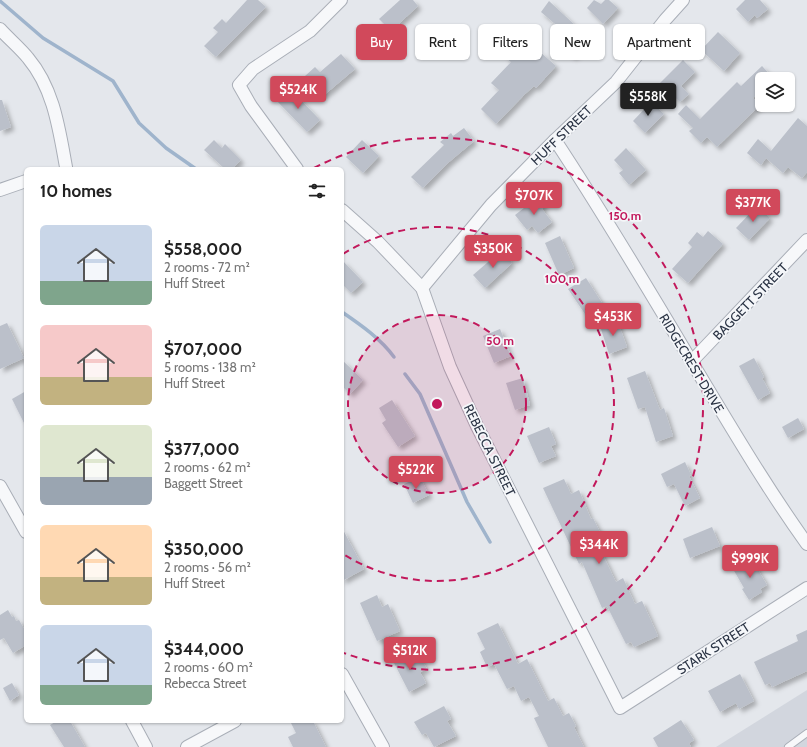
<!DOCTYPE html>
<html lang="en">
<head>
<meta charset="utf-8">
<style>
  :root { --surface:#fff; --page:#f6f6f6; --text:#222; --muted:#767676; --accent:#d1495b }
  body { margin:0; font-family:Cabin,sans-serif; background:var(--page); color:var(--text); height:100vh; display:flex; flex-direction:column; font-size:15px; white-space:nowrap }
  * { box-sizing:border-box; margin:0 }
  p { font-size:13px; color:var(--muted) }
  .icon { flex:none; width:22px; height:22px; fill:none; stroke:currentColor; stroke-width:2; stroke-linecap:round; stroke-linejoin:round }
  .map { position:relative; flex:1; overflow:hidden }
  .details { position:absolute; left:24px; top:167px; width:320px; height:556px; display:flex; flex-direction:column; background:var(--surface); border-radius:6px; box-shadow:0 1px 3px #0004 }
  .details>* { flex:none }
  .banner { position:absolute; left:356px; top:24px; width:380px; height:36px; display:flex; gap:8px }
  .tools { position:absolute; left:755px; top:72px; display:grid; gap:8px }
  .tools a { display:grid; place-items:center; width:40px; height:40px; border-radius:6px; background:var(--surface); box-shadow:0 1px 3px #0004; font-size:20px }
  .price { position:absolute; translate:-50% -34px; padding:0 9px; border-radius:4px; background:var(--accent); color:#fff; font-size:13px; line-height:26px; filter:drop-shadow(0 1px 2px #0008) }
  .price::after { content:''; position:absolute; left:50%; top:24px; width:12px; height:9px; margin-left:-6px; background:inherit; clip-path:polygon(0 0,100% 0,50% 100%) }
  .price.selected { background:#222; color:#fff }
  ul { padding:0; list-style:none }
  li { display:flex; align-items:center; gap:12px; height:100px; padding:0 16px }
  li span { display:grid; place-items:center; flex:none; width:112px; height:80px; border-radius:6px; color:#555 }
  li>.icon { margin-inline-start:auto }
  span .icon { width:48px; height:48px; fill:#fffc; stroke-width:1 }
  li b { font-size:17px }
  h2 { display:flex; justify-content:space-between; align-items:center; height:48px; padding:0 16px; font-size:17px }
  .pill { padding:0 14px; border-radius:6px; background:var(--surface); box-shadow:0 1px 3px #0004; font-size:14px; line-height:36px }
  .pill.selected { background:var(--accent); color:#fff }
  .map>svg:first-child { display:block }
  .built { fill:#d2d6de }
  .lines { fill:none; stroke-linecap:round; stroke-linejoin:round }
  .stream { stroke:#9fb4cc; stroke-width:3.5 }
  .building { fill:#bbc0ca; filter:url(#shadow) }
  .service-casing { stroke:#a9aeb7; stroke-width:8 }
  .minor-casing { stroke:#a9aeb7; stroke-width:14 }
  .service { stroke:#f7f8fa; stroke-width:6 }
  .minor { stroke:#f7f8fa; stroke-width:12 }
  .ring { fill:none; stroke:#c2185b; stroke-width:2; stroke-dasharray:7 5 }
  .labels { text-anchor:middle; dominant-baseline:central; stroke-width:3.5; stroke-linejoin:round; paint-order:stroke }
  .street-label { font-size:13px; fill:#2b3445; stroke:#f4f6f9 }
  .centre { fill:#c2185b; stroke:#f4f6f9; stroke-width:2 }
  .ring-label { font-size:12px; text-anchor:middle; font-weight:bold; fill:#c2185b; stroke:#f4f6f9; stroke-width:3.5; stroke-linejoin:round; paint-order:stroke }
</style>
</head>
<body>
<div class="map">
<svg width="807" height="747" viewBox="0 0 807 747">
  <defs>
    <filter id="shadow"><feDropShadow dx="3.5" dy="3.5" stdDeviation="2" flood-color="#0004"/></filter>
  </defs>
  <rect width="100%" height="100%" fill="#e4e7ec"/>
  <path class="built" d="M807 690V747H716Z"/>
  <g class="lines">
    <g class="stream">
      <path d="M0 1 43 38 113 81 139 123 166 148 196 169"/>
      <path d="M342 312C361 325 381 339 394 357"/>
      <path d="M405 374 420 394 467 502 490 542"/>
    </g>
  </g>
  <g class="building">
    <path d="M247 0H258L266 7 216 57 204 46 218 32 213 28 222 19 226 23Z"/>
    <path d="M400 0H413L418 6 391 31 379 19Z"/>
    <path d="M594 0 601 4 605 0H609L618 8 603 24 587 8Z"/>
    <path d="M745 0H760L768 9 757 18 755 15 748 22 736 9Z"/>
    <path d="M549 1 590 39 573 57 566 50 570 47 562 40 568 35 541 12Z"/>
    <path d="M718 32 740 53 724 71 701 50Z"/>
    <path d="M516 45 533 60 540 52 556 66 536 88 534 86 525 94 496 124 481 109 499 90 491 83 511 62 505 57Z"/>
    <path d="M341 54 355 69 323 96 305 76 315 67 320 72Z"/>
    <path d="M683 60 695 72 681 86 689 94 680 102 660 83Z"/>
    <path d="M762 66 774 79H762V90L753 98 760 105 717 147 707 137 701 143 689 131 693 128 678 114 686 105 700 119 737 82 741 86Z"/>
    <path d="M290 89 320 120 307 132 277 101Z"/>
    <path d="M0 100H2L11 127 0 131Z"/>
    <path d="M651 102 664 114 645 133 633 121Z"/>
    <path d="M798 118 807 126V172L802 178 788 167 783 173 766 158 761 165 747 153 758 139 771 151Z"/>
    <path d="M464 128 474 141 449 162 423 188 411 177 444 145 440 142 451 133 453 136Z"/>
    <path d="M214 140 222 148 225 144 241 160 232 169H225L204 150Z"/>
    <path d="M362 140 379 156 363 173 346 157Z"/>
    <path d="M626 148 646 170 629 185 619 173 623 170 614 160Z"/>
    <path d="M538 197 545 206 542 209 552 222 538 233 532 226 527 230 515 215Z"/>
    <path d="M757 206 770 218 749 240 736 228Z"/>
    <path d="M708 231 723 244 688 283 672 269 692 247 688 243 697 232 703 237Z"/>
    <path d="M560 236 574 268 559 275 545 243Z"/>
    <path d="M502 250 512 263 485 288 473 275Z"/>
    <path d="M342 260 363 282 351 293 342 284Z"/>
    <path d="M586 278 604 306 587 317 568 289Z"/>
    <path d="M617 320 627 347 609 354 600 326Z"/>
    <path d="M7 323 24 358 0 369V326Z"/>
    <path d="M500 329 511 356 494 363 483 336Z"/>
    <path d="M754 358 764 377 762 378 770 393 758 400 739 366Z"/>
    <path d="M342 360 363 380 350 394 342 386Z"/>
    <path d="M645 371 660 410 664 408 673 436 656 442 645 407 638 409 627 378Z"/>
    <path d="M523 378 530 405 515 410 506 383Z"/>
    <path d="M26 391V427L12 399Z"/>
    <path d="M392 400 415 436 398 447 382 423 386 420 379 408Z"/>
    <path d="M798 418 804 429 788 438 782 427Z"/>
    <path d="M549 427 556 444 551 446 556 456 539 463 527 436Z"/>
    <path d="M685 462 691 475 689 476 700 498 685 506 674 484 667 487 661 474Z"/>
    <path d="M420 477 429 495 413 503 404 484Z"/>
    <path d="M564 479 571 494 579 490 591 519 593 518 601 534 594 537 616 582 623 578 635 604 642 601 658 636 634 647 631 642 626 644 607 606 602 608 582 562 579 564 543 488Z"/>
    <path d="M712 527 720 546 690 558 683 539Z"/>
    <path d="M342 528 364 569 342 581Z"/>
    <path d="M751 558 767 585 760 589 762 592 749 600 742 589 744 588 733 569Z"/>
    <path d="M377 595 382 607 388 604 400 631 377 641 360 603Z"/>
    <path d="M8 610 12 617 14 616 16 621 19 620 26 632V645L13 653 4 638 0 640V615Z"/>
    <path d="M498 623 518 664 527 659 548 701 554 698 563 716 569 713 576 726 574 727 584 747H548L534 718 539 716 529 697 521 701 514 686 507 689 494 664 487 667 480 652 485 649 477 633Z"/>
    <path d="M807 630V671L772 687 770 683 765 685 754 662 798 641 796 635Z"/>
    <path d="M407 651 412 661 420 657 427 669 420 672 426 683 409 692 392 659Z"/>
    <path d="M740 674 754 701 739 709 736 703 720 712 708 691Z"/>
    <path d="M12 683 19 695 10 701 3 688Z"/>
    <path d="M444 706 451 719 447 721 456 736 434 747 426 733 422 735 414 722Z"/>
    <path d="M681 720 694 740 689 743 691 747H658L653 738Z"/>
    <path d="M57 721H70L85 747H64L50 725Z"/>
    <path d="M296 721H313L326 747H293L288 737 296 733 291 723Z"/>
  </g>
  <g class="lines">
    <defs>
      <path id="service" d="M788 747 807 733"/>
      <g id="minor">
        <path d="M0 29C9 39 20 48 28 58 54 89 59 129 66 167"/>
        <path d="M555 140C602 211 646 285 690 359 728 422 764 484 807 544"/>
        <path d="M297 169 251 106 239 85 253 69 310 31 341 0"/>
        <path d="M0 190 26 181"/>
        <path d="M342 210 378 242 422 288 450 367 477 426 620 708 807 588"/>
        <path d="M422 288 491 205 555 140 616 82 665 20 683 0"/>
        <path d="M692 361 807 240"/>
        <path d="M0 486 26 532"/>
        <path d="M342 674 383 747"/>
        <path d="M132 721 146 747"/>
        <path d="M187 747 235 721"/>
      </g>
    </defs>
    <use href="#service" class="service-casing"/>
    <use href="#minor" class="minor-casing"/>
    <use href="#service" class="service"/>
    <use href="#minor" class="minor"/>
  </g>
  <circle cx="437" cy="404" r="89" fill="#c2185b" fill-opacity=".12"/>
  <g class="ring">
    <circle cx="437" cy="404" r="89"/>
    <path d="M343 254A177 177 0 1 1 343 554"/>
    <path d="M314 168A266 266 0 1 1 344 653"/>
  </g>
  <g class="labels">
    <g class="street-label">
      <text transform="translate(561 135) rotate(-44)">HUFF STREET</text>
      <text transform="translate(750 301) rotate(-46)">BAGGETT STREET</text>
      <text transform="translate(692 363) rotate(59)">RIDGECREST DRIVE</text>
      <text transform="translate(490 450) rotate(64)">REBECCA STREET</text>
      <text transform="translate(713 648) rotate(-33)">STARK STREET</text>
    </g>
  </g>
  <circle cx="437" cy="404" r="6" class="centre"/>
  <g class="ring-label">
    <text x="625" y="220">150 m</text>
    <text x="562" y="283">100 m</text>
    <text x="500" y="345">50 m</text>
  </g>
</svg>
<div class="tools">
<a><svg class="icon" aria-label="layers" viewBox="0 0 24 24"><path d="M12 4l9 5-9 5-9-5zM3 14l9 5 9-5"/></svg></a>
</div>
<b class="price" style="left:298px;top:110px">$524K</b>
<b class="price selected" style="left:648px;top:117px">$558K</b>
<b class="price" style="left:534px;top:216px">$707K</b>
<b class="price" style="left:753px;top:223px">$377K</b>
<b class="price" style="left:493px;top:269px">$350K</b>
<b class="price" style="left:613px;top:337px">$453K</b>
<b class="price" style="left:416px;top:490px">$522K</b>
<b class="price" style="left:599px;top:565px">$344K</b>
<b class="price" style="left:750px;top:579px">$999K</b>
<b class="price" style="left:410px;top:671px">$512K</b>
<div class="banner">
<a class="pill selected">Buy</a>
<a class="pill">Rent</a>
<a class="pill">Filters</a>
<a class="pill">New</a>
<a class="pill">Apartment</a>
</div>
<section class="details">
<h2>10 homes<svg class="icon" aria-label="filters" viewBox="0 0 24 24"><path d="M4 7h16M4 17h16"/><circle cx="9" cy="7" r="2"/><circle cx="15" cy="17" r="2"/></svg></h2>
<ul>
<li><span style="background:linear-gradient(#c9d6e8 70%,#7fa58c 0)"><svg class="icon" aria-label="home" viewBox="0 0 24 24"><path d="M3 11l9-7 9 7M6 9v11h12V9"/></svg></span><div><b>$558,000</b><p>2 rooms · 72 m²</p><p>Huff Street</p></div></li>
<li><span style="background:linear-gradient(#f6c9c9 65%,#c2b280 0)"><svg class="icon" aria-label="home" viewBox="0 0 24 24"><path d="M3 11l9-7 9 7M6 9v11h12V9"/></svg></span><div><b>$707,000</b><p>5 rooms · 138 m²</p><p>Huff Street</p></div></li>
<li><span style="background:linear-gradient(#dfe7d0 65%,#9aa5b1 0)"><svg class="icon" aria-label="home" viewBox="0 0 24 24"><path d="M3 11l9-7 9 7M6 9v11h12V9"/></svg></span><div><b>$377,000</b><p>2 rooms · 62 m²</p><p>Baggett Street</p></div></li>
<li><span style="background:linear-gradient(#ffd9b3 65%,#c2b280 0)"><svg class="icon" aria-label="home" viewBox="0 0 24 24"><path d="M3 11l9-7 9 7M6 9v11h12V9"/></svg></span><div><b>$350,000</b><p>2 rooms · 56 m²</p><p>Huff Street</p></div></li>
<li><span style="background:linear-gradient(#c9d6e8 75%,#7fa58c 0)"><svg class="icon" aria-label="home" viewBox="0 0 24 24"><path d="M3 11l9-7 9 7M6 9v11h12V9"/></svg></span><div><b>$344,000</b><p>2 rooms · 60 m²</p><p>Rebecca Street</p></div></li>
</ul>
</section>
</div>
</body>
</html>
